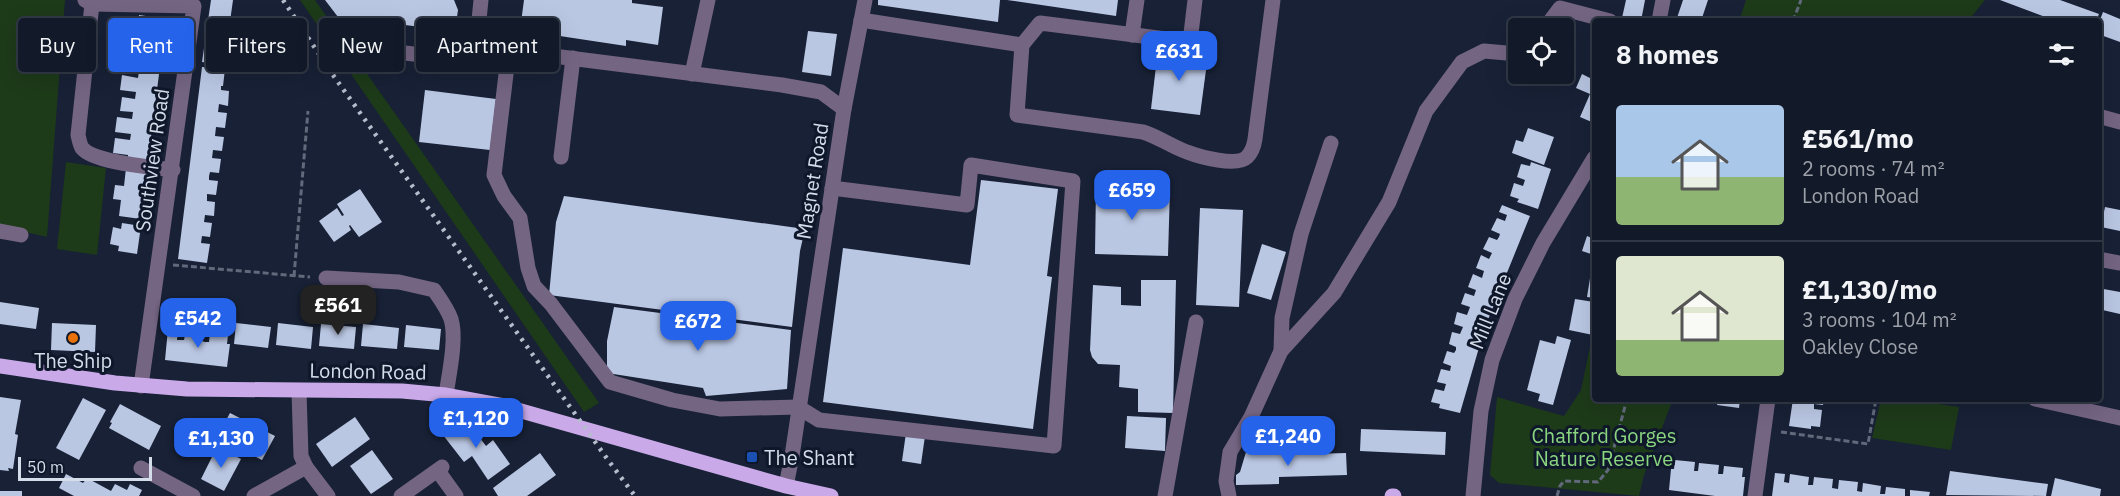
<!DOCTYPE html>
<html lang="en">
<head>
<meta charset="utf-8">
<style>
  :root { --surface:#121928; --page:#1f2634; --text:#f1f3f6; --muted:#9ca0a8; --line:#313845; --accent:#2563eb }
  body { margin:0; font-family:"IBM Plex Sans",sans-serif; background:var(--page); color:var(--text); height:100vh; display:flex; flex-direction:column; font-size:22px; white-space:nowrap }
  * { box-sizing:border-box; margin:0 }
  p { font-size:20px; color:var(--muted) }
  .icon { flex:none; width:33px; height:33px; fill:none; stroke:currentColor; stroke-width:2; stroke-linecap:round; stroke-linejoin:round }
  .map { position:relative; flex:1; overflow:hidden }
  .side { position:absolute; left:1592px; top:18px; width:510px; height:384px; display:flex; flex-direction:column; background:var(--surface); border-radius:6px; box-shadow:0 6px 24px #0002,0 0 0 2px var(--line) }
  .side>* { flex:none }
  .hud { position:absolute; left:18px; top:18px; width:570px; height:54px; display:flex; gap:12px }
  .tools { position:absolute; left:1508px; top:18px; display:grid; gap:12px }
  .tools a { display:grid; place-items:center; width:66px; height:66px; border-radius:6px; background:var(--surface); box-shadow:0 6px 24px #0002,0 0 0 2px var(--line); font-size:30px }
  .scale { position:absolute; left:18px; bottom:15px; width:134px; box-sizing:border-box; padding-left:6px; border:3px solid #d5dcea; border-top:0; font-size:16px; line-height:21px; white-space:nowrap; color:#d5dcea; -webkit-text-stroke:4px #0f172b; paint-order:stroke }
  .price { position:absolute; translate:-50% -51px; padding:0 14px; border-radius:12px; background:var(--accent); color:#fff; font-size:20px; line-height:39px; filter:drop-shadow(0 2px 3px #0008) }
  .price::after { content:''; position:absolute; left:50%; top:36px; width:18px; height:14px; margin-left:-9px; background:inherit; clip-path:polygon(0 0,100% 0,50% 100%) }
  .price.on { background:#222; color:#fff }
  ul { padding:0; list-style:none }
  li { display:flex; align-items:center; gap:18px; height:150px; padding:0 24px }
  li+li { border-top:2px solid var(--line) }
  li span { display:grid; place-items:center; flex:none; width:168px; height:120px; border-radius:6px; color:#555 }
  li>.icon { margin-inline-start:auto }
  span .icon { width:72px; height:72px; fill:#fffc; stroke-width:1 }
  li b { font-size:26px }
  h2 { display:flex; justify-content:space-between; align-items:center; height:72px; padding:0 24px; font-size:26px }
  .tag { padding:0 21px; border-radius:6px; background:var(--surface); box-shadow:0 6px 24px #0002,0 0 0 2px var(--line); font-size:21px; line-height:54px }
  .tag.on { background:var(--accent); color:#fff }
  .map>svg:first-child { display:block }
  .green { fill:#1d3a19 }
  .building { fill:#bac7e3 }
  .lines { fill:none; stroke-linecap:round; stroke-linejoin:round }
  .path { stroke:#61697b; stroke-width:3; stroke-dasharray:6 3; stroke-linecap:butt }
  .minor { stroke:#746583; stroke-width:15 }
  .major { stroke:#c9a9e8; stroke-width:15 }
  .rail { stroke:#b5bdcc; stroke-width:4.5; stroke-dasharray:3 6; stroke-linecap:butt }
  .food-dot { fill:#e8710a; stroke:#0f172b; stroke-width:2 }
  .transit-dot { fill:#1a4fb4; stroke:#0f172b; stroke-width:2 }
  .labels { text-anchor:middle; dominant-baseline:central; stroke-width:6; stroke-linejoin:round; paint-order:stroke }
  .street-label { font-size:20px; fill:#d5dcea; stroke:#0f172b }
  .poi-label { font-size:20px; fill:#d5dcea; stroke:#0f172b }
  .park-label { font-size:20px; fill:#8ad57f; stroke:#0f172b }
</style>
</head>
<body>
<div class="map">
<svg width="2120" height="496" viewBox="0 0 2120 496">
  <rect width="100%" height="100%" fill="#182136"/>
  <g class="green">
    <path d="M0 0H65L47 237 0 226Z"/>
    <path d="M300 0H315L599 403 584 412Z"/>
    <path d="M1746 0H1985L1968 21H1739Z"/>
    <path d="M66 162 106 168 97 255 57 249Z"/>
    <path d="M1592 337 1594 338V399H1673L1644 475 1639 496 1499 483 1490 475 1497 397 1564 416 1581 390Z"/>
    <path d="M1881 399H1906L1959 407 1951 450 1872 438Z"/>
  </g>
  <g class="building">
    <path d="M211 0H233L224 65 202 62Z"/>
    <path d="M325 0H454L458 10 455 31 338 17Z"/>
    <path d="M524 0H632V3L663 7 658 45 626 40V46L520 30Z"/>
    <path d="M878 0H1000L998 22 878 5Z"/>
    <path d="M1007 0H1118L1116 16Z"/>
    <path d="M1626 0H1645L1641 21 1622 18Z"/>
    <path d="M1683 0H1708L1701 21H1676Z"/>
    <path d="M2000 0H2060L2099 14 2096 21H2056Z"/>
    <path d="M2103 12 2120 19V42L2098 34V25Z"/>
    <path d="M139 15 166 19 148 161 128 158V155L113 153 115 138 130 140 131 134 115 132 117 117 132 119 133 112 120 111 122 97 135 99 136 92 120 90 122 75 138 78 139 71 122 68 124 54 140 57 141 49 126 47 127 40 132 41 133 30 144 31 138 29Z"/>
    <path d="M808 31 837 34 831 76 802 72Z"/>
    <path d="M1158 49 1208 55 1200 115 1151 109Z"/>
    <path d="M202 67 225 69 223 86H221V90L229 91 228 106 219 104 218 112 227 113 225 128 216 127 215 136 224 137 222 151 213 150 212 158 221 159 219 173 210 172 209 176V180L218 181 216 195 207 194V201L215 202 214 216 205 215 204 222 212 223 210 237 202 236 201 243 210 244 207 263 178 259Z"/>
    <path d="M1582 74 1594 80V123L1580 117 1590 94 1576 88Z"/>
    <path d="M425 90 496 99 490 150 419 142Z"/>
    <path d="M1528 128 1554 137 1544 165 1512 153 1516 140 1523 142Z"/>
    <path d="M1531 162 1551 169 1538 209 1517 202 1519 199 1510 196 1514 183 1523 186 1525 180 1517 177 1521 164 1530 166Z"/>
    <path d="M126 168 147 171 141 219 119 216 121 200 113 199 115 185 124 186Z"/>
    <path d="M981 180 1058 189 1047 276 1052 277 1033 429 823 402 843 248 970 265Z"/>
    <path d="M1096 187 1170 189 1168 256 1095 254Z"/>
    <path d="M360 189 382 222 359 237 350 225 349 226 351 230 334 242 319 221 337 208 342 216 344 215 337 204Z"/>
    <path d="M564 196 805 229 800 251 792 327 549 295 556 222Z"/>
    <path d="M1502 205 1530 216 1485 327 1460 413 1439 408 1440 404 1431 402 1435 389 1444 391 1446 384 1437 382 1441 369 1450 371 1451 366 1443 363 1447 351 1454 353 1456 350V347L1449 344 1452 332 1460 334 1463 327 1454 324 1457 312 1467 315 1470 307 1461 304 1465 293 1474 296 1476 290 1468 287 1473 274 1482 278 1484 271 1476 268 1481 255 1489 259 1492 253 1483 249 1489 237 1497 240 1499 237 1500 234 1491 230 1497 218 1505 221 1507 215 1499 212Z"/>
    <path d="M2105 207 2120 210V231L2101 227Z"/>
    <path d="M1200 208 1243 210 1239 307 1196 305Z"/>
    <path d="M122 223 141 226 137 254 118 251 119 246 110 244 113 227 121 229Z"/>
    <path d="M1587 236 1594 239V255L1582 251Z"/>
    <path d="M1262 244 1286 252 1271 300 1247 293Z"/>
    <path d="M1592 266H1594V298L1587 297Z"/>
    <path d="M1141 280H1176L1173 413 1138 412V389L1119 387 1120 365 1098 364 1092 357 1090 350 1093 285 1121 287V305L1141 306Z"/>
    <path d="M2098 288 2120 292V314L2098 309Z"/>
    <path d="M1575 299 1594 302 1593 335 1569 330Z"/>
    <path d="M0 302 39 308 36 329 0 324Z"/>
    <path d="M614 307 791 330 787 389 706 396 703 388 607 373V341Z"/>
    <path d="M52 323 96 325 95 352 51 350Z"/>
    <path d="M236 323 271 327 268 348 234 344Z"/>
    <path d="M278 323 313 327 311 349 276 345Z"/>
    <path d="M321 324 356 327 354 349 319 346Z"/>
    <path d="M363 324 399 328 397 349 361 346Z"/>
    <path d="M406 325 441 329 439 350 404 347Z"/>
    <path d="M168 329 178 330 177 340H184L186 330 203 332 202 341 205 342H209L210 333 228 335 227 344H230L227 367 165 360Z"/>
    <path d="M1557 336 1571 340 1553 405 1538 401 1540 394 1527 390 1540 340 1555 344Z"/>
    <path d="M0 397 21 400 15 434 18 435 13 469 8 468 9 471 0 470Z"/>
    <path d="M83 398 106 410 79 460 56 448Z"/>
    <path d="M1718 399H1740L1739 408 1717 405Z"/>
    <path d="M1793 399H1824L1823 405 1814 404V409L1822 410 1820 427 1811 426V429L1789 426Z"/>
    <path d="M120 404 161 426 149 450 109 428 112 423 110 422Z"/>
    <path d="M230 413 275 436 262 460 217 437Z"/>
    <path d="M1127 416 1166 418 1165 451 1125 448Z"/>
    <path d="M355 417 370 439 332 467 316 444Z"/>
    <path d="M465 418 486 446 493 440 510 464 488 480 472 456 464 462 443 435Z"/>
    <path d="M1361 429 1446 432 1445 455 1360 451Z"/>
    <path d="M906 433 925 436 921 464 902 461Z"/>
    <path d="M217 447 241 459 224 491 201 479Z"/>
    <path d="M372 450 393 479 371 494 350 466Z"/>
    <path d="M1278 451V455L1346 453 1347 475 1279 477V484L1236 485V475L1240 472 1246 452Z"/>
    <path d="M540 453 556 475 527 496H498L493 488Z"/>
    <path d="M1675 460 1695 462 1694 471H1698L1699 463 1719 465 1718 474H1723L1724 466 1743 468 1742 477H1745L1743 496H1715L1669 490 1671 469H1674Z"/>
    <path d="M1950 471 2048 484 2046 496 1946 495Z"/>
    <path d="M1775 473 1785 474 1784 482 1789 483 1790 474 1809 477 1808 485H1813L1814 477 1823 478 1833 479 1832 488 1838 489 1839 480 1858 482 1857 491 1862 492 1863 483 1881 486 1880 494H1885L1886 487 1905 489V496H1772Z"/>
    <path d="M66 474 83 483 87 478 111 491 115 484 127 490 130 484 142 490 139 496H74L59 488Z"/>
    <path d="M2055 478 2101 489 2100 496H2051Z"/>
    <path d="M1910 490 1930 492 1929 496H1910Z"/>
    <rect x="0" y="491" width="22" height="5"/>
  </g>
  <g class="lines">
    <g class="path">
      <path d="M1793 21 1801 0"/>
      <path d="M173 265 310 277"/>
      <path d="M294 276 308 111"/>
      <path d="M1932 399 1954 401 1955 399"/>
      <path d="M1781 432 1868 444 1876 399"/>
      <path d="M1557 496 1560 486 1564 481 1598 482 1608 470 1627 399"/>
    </g>
    <g class="minor">
      <path d="M85 0 92 4 194 6 141 386"/>
      <path d="M481 0 479 20 484 40 514 51 782 85 821 92 844 109"/>
      <path d="M92 4 78 135C79 139 80 145 82 148 94 163 153 167 173 170"/>
      <path d="M861 20 1022 45 1017 115 1143 132C1159 137 1172 147 1187 152 1200 157 1237 167 1247 157 1252 152 1254 146 1255 139L1273 0"/>
      <path d="M1659 21 1663 0"/>
      <path d="M1545 28 1560 8 1610 21"/>
      <path d="M1132 35 1137 0"/>
      <path d="M1022 45 1040 23 1190 42 1195 0"/>
      <path d="M369 49 449 58 484 40"/>
      <path d="M509 49 494 175 504 196 520 218 528 268 534 286 551 304 610 382 672 400 720 409 798 407 819 420 1054 446 1073 181 971 165 967 205 832 188"/>
      <path d="M692 74 708 0"/>
      <path d="M2098 116 2120 122"/>
      <path d="M561 157 573 58"/>
      <path d="M0 231 21 235"/>
      <path d="M2098 259 2120 263"/>
      <path d="M326 278 399 282 434 290C440 299 447 308 451 319 457 338 449 374 446 395"/>
      <path d="M1281 351 1334 293 1389 202 1426 111 1462 62 1484 51 1518 54"/>
      <path d="M299 391 301 456 306 467 328 496"/>
      <path d="M2035 399 2120 418"/>
      <path d="M141 468 193 496"/>
      <path d="M438 471 456 496"/>
      <path d="M786 486 792 456 844 109 865 0"/>
      <path d="M254 496 306 467"/>
      <path d="M401 496 442 467"/>
      <path d="M1165 496 1196 322"/>
      <path d="M1229 496 1226 481 1230 452 1251 417 1281 351 1282 318 1301 234 1331 143"/>
      <path d="M1473 496 1481 411 1492 360 1515 299 1543 243 1594 158"/>
      <path d="M1755 496 1768 399"/>
    </g>
    <g class="major">
      <path d="M0 366 115 383 187 389 402 391 446 395 500 405 786 486 831 496"/>
      <path d="M1392 496H1394"/>
    </g>
    <path class="rail" d="M283 0 333 75 608 460 635 496"/>
  </g>
  <circle class="food-dot" cx="73" cy="338" r="6"/>
  <rect class="transit-dot" x="746" y="451" width="12" height="12" rx="3"/>
  <g class="labels">
    <g class="street-label">
      <text transform="translate(152 160) rotate(-82)">Southview Road</text>
      <text transform="translate(812 181) rotate(-81)">Magnet Road</text>
      <text transform="translate(1490 311) rotate(-68)">Mill Lane</text>
      <text transform="translate(368 371) rotate(1)">London Road</text>
    </g>
    <g class="poi-label">
      <text x="73" y="360">The Ship</text>
      <text x="764" y="457" text-anchor="start">The Shant</text>
    </g>
    <g class="park-label">
      <text x="1604" y="435">Chafford Gorges<tspan x="1604" dy="23">Nature Reserve</tspan></text>
    </g>
  </g>
</svg>
<div class="tools">
<a><svg class="icon" aria-label="locate" viewBox="0 0 24 24"><circle cx="12" cy="12" r="6"/><path d="M12 2v4M12 18v4M2 12h4M18 12h4"/></svg></a>
</div>
<div class="scale">50 m</div>
<b class="price" style="left:1179px;top:82px">£631</b>
<b class="price" style="left:1132px;top:221px">£659</b>
<b class="price on" style="left:338px;top:336px">£561</b>
<b class="price" style="left:198px;top:349px">£542</b>
<b class="price" style="left:698px;top:352px">£672</b>
<b class="price" style="left:476px;top:449px">£1,120</b>
<b class="price" style="left:1288px;top:467px">£1,240</b>
<b class="price" style="left:221px;top:469px">£1,130</b>
<div class="hud">
<a class="tag">Buy</a>
<a class="tag on">Rent</a>
<a class="tag">Filters</a>
<a class="tag">New</a>
<a class="tag">Apartment</a>
</div>
<section class="side">
<h2>8 homes<svg class="icon" aria-label="filters" viewBox="0 0 24 24"><path d="M4 7h16M4 17h16"/><circle cx="9" cy="7" r="2"/><circle cx="15" cy="17" r="2"/></svg></h2>
<ul>
<li><span style="background:linear-gradient(#a9c7e8 60%,#8fb573 0)"><svg class="icon" aria-label="home" viewBox="0 0 24 24"><path d="M3 11l9-7 9 7M6 9v11h12V9"/></svg></span><div><b>£561/mo</b><p>2 rooms · 74 m²</p><p>London Road</p></div></li>
<li><span style="background:linear-gradient(#dfe7d0 70%,#8fb573 0)"><svg class="icon" aria-label="home" viewBox="0 0 24 24"><path d="M3 11l9-7 9 7M6 9v11h12V9"/></svg></span><div><b>£1,130/mo</b><p>3 rooms · 104 m²</p><p>Oakley Close</p></div></li>
</ul>
</section>
</div>
</body>
</html>
